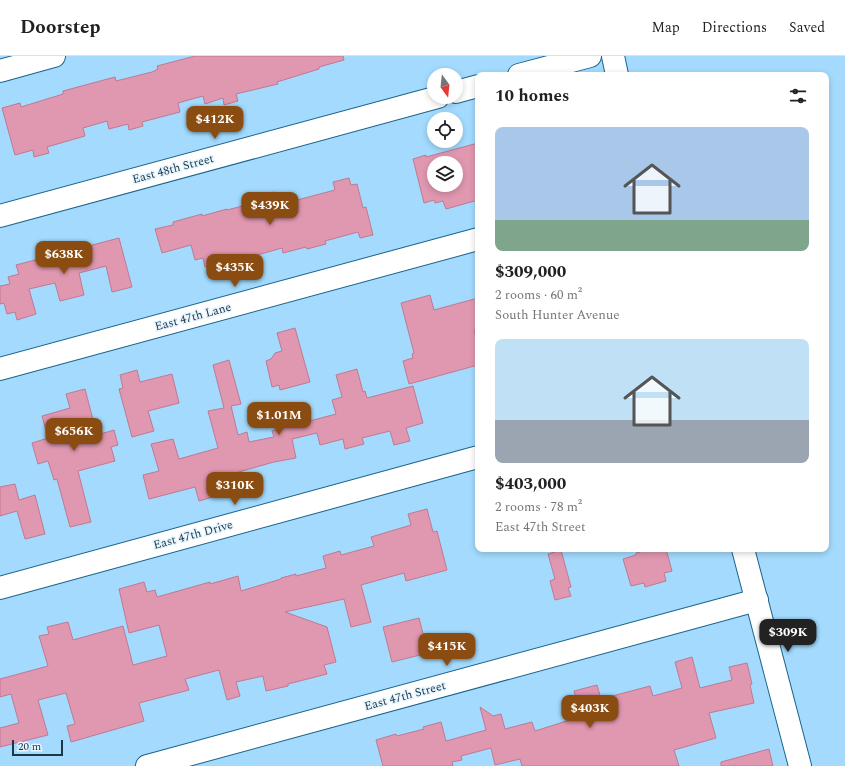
<!DOCTYPE html>
<html lang="en">
<head>
<meta charset="utf-8">
<style>
  :root { --surface:#fff; --page:#f2f2f2; --text:#202124; --muted:#757577; --line:#e0e0e0; --accent:#8b4c11 }
  body { margin:0; font-family:Spectral,serif; background:var(--page); color:var(--text); height:100vh; display:flex; flex-direction:column; font-size:15px; white-space:nowrap }
  * { box-sizing:border-box; margin:0 }
  p { font-size:13px; color:var(--muted) }
  .icon { flex:none; width:22px; height:22px; fill:none; stroke:currentColor; stroke-width:2; stroke-linecap:round; stroke-linejoin:round }
  .map { position:relative; flex:1; overflow:hidden }
  .drawer { position:absolute; left:475px; top:16px; width:354px; height:480px; display:flex; flex-direction:column; background:var(--surface); border-radius:8px; box-shadow:0 2px 6px #0003 }
  .drawer>* { flex:none }
  .needle { width:26px; rotate:165deg }
  .buttons { position:absolute; left:427px; top:12px; display:grid; gap:8px }
  .buttons a { display:grid; place-items:center; width:36px; height:36px; border-radius:50%; background:var(--surface); box-shadow:0 2px 6px #0003; font-size:20px }
  .scale { position:absolute; left:12px; bottom:10px; width:51px; box-sizing:border-box; padding-left:4px; border:2px solid #1b3849; border-top:0; font-size:11px; line-height:14px; white-space:nowrap; color:#1b3849; -webkit-text-stroke:3px #e7f5fe; paint-order:stroke }
  .price { position:absolute; translate:-50% -34px; padding:0 9px; border-radius:8px; background:var(--accent); color:#fff; font-size:13px; line-height:26px; filter:drop-shadow(0 1px 2px #0008) }
  .price::after { content:''; position:absolute; left:50%; top:24px; width:12px; height:9px; margin-left:-6px; background:inherit; clip-path:polygon(0 0,100% 0,50% 100%) }
  .price.on { background:#222; color:#fff }
  ul { padding:0; list-style:none }
  li { display:grid; align-content:center; gap:8px; height:212px; padding:0 20px }
  li span { display:grid; place-items:center; height:124px; border-radius:8px; color:#555 }
  li>.icon { margin-inline-start:auto }
  span .icon { width:72px; height:72px; fill:#fffc; stroke-width:1 }
  li b { font-size:17px }
  h2 { display:flex; justify-content:space-between; align-items:center; height:48px; padding:0 20px; font-size:17px }
  header { display:flex; align-items:center; gap:24px; box-sizing:border-box; height:56px; padding:0 20px; background:var(--surface); border-bottom:1px solid var(--line) }
  header strong { font-size:19px }
  nav { display:flex; gap:22px; margin-inline-start:auto; font-size:14px }
  .map>svg:first-child { display:block }
  .building { fill:#e097b0; stroke:#c07992; fill-rule:evenodd }
  .lines { fill:none; stroke-linecap:round; stroke-linejoin:round }
  .minor-casing { stroke:#1a648c; stroke-width:24 }
  .minor { stroke:#fff; stroke-width:22 }
  .labels { text-anchor:middle; dominant-baseline:central; stroke-width:3; stroke-linejoin:round; paint-order:stroke }
  .street-label { font-size:12px; fill:#1b3849; stroke:#e7f5fe }
</style>
</head>
<body>
<header>
<strong>Doorstep</strong>
<nav><a>Map</a><a>Directions</a><a>Saved</a></nav>
</header>
<div class="map">
<svg width="845" height="710" viewBox="0 0 845 710">
  <rect width="100%" height="100%" fill="#a3dafd"/>
  <g class="building">
    <path d="M195 0H343L344 4 319 11V13L277 26 278 28 236 38 238 45 224 49 223 42 205 48 203 40 178 47 180 56 142 66 143 70 129 74 128 68 109 73 107 65 83 72 85 80 47 91 49 97 34 101 33 94 15 99 2 52 20 47 21 51 63 38V35L115 21 116 25 152 16 158 13 157 10Z"/>
    <path d="M478 87V144L446 153 443 145 435 147 434 144 424 147 413 103 426 99V101ZM434 107H456V129H434Z"/>
    <path d="M349 122 351 129 357 128 363 152 366 151 373 179 360 182 358 176 325 185 326 188 307 193 306 191 283 197 282 192 250 201V199L205 211 203 202 195 204 191 189 162 197 155 173 173 169V166L202 158V160L227 153V154L254 147 252 142 274 136 278 149 335 134 333 126Z"/>
    <path d="M119 182 132 231 112 236 106 210 79 217 84 239 60 245 55 227 29 233 36 258 17 264 15 256 7 258 4 247 0 248V230L10 228 8 221 19 218 16 209Z"/>
    <path d="M430 239 434 254 478 242V273L474 274 478 288V309L409 328 403 305 413 302 412 298 414 297 401 247Z"/>
    <path d="M295 272 310 326 280 334 279 329 272 331 266 305 271 303 275 297 282 295 277 277Z"/>
    <path d="M229 304 241 348 231 350 238 379 247 376 249 386 274 381 272 375 336 358 332 344 342 341 336 319 357 313 363 336 365 335 367 342 413 330 423 367 406 372 410 385 394 389 390 375 362 382 364 388 345 393 343 383 320 389 317 377 292 383 296 402 274 406 221 421 226 437 199 445 195 431 149 443 143 419 159 415 151 388 173 383 179 403 218 392 208 355 224 352 213 309Z"/>
    <path d="M137 314 140 326 172 318 179 347 148 355 154 375 132 381 119 333 123 332 120 319Z"/>
    <path d="M85 333 97 379 114 374 118 389 111 391 115 405 78 415 91 466 70 471 57 423 54 424 48 405 38 408 32 387 48 382 42 360 70 352 66 338Z"/>
    <path d="M15 428 19 444 35 439 45 478 25 483 17 455 0 460V431Z"/>
    <path d="M427 453 433 476 437 475 447 514 406 525 404 517 361 529 371 566 351 571 344 543 285 556 327 571 336 606 324 609 327 618 288 628V630L266 635 263 620 236 626 240 640 227 644 219 614 185 623 189 634 139 647 144 665 71 686 67 670 75 668 66 637 38 644 48 679 0 691V672L19 667 11 638 0 641V623L48 610 39 580 49 578 47 571 68 566 73 584 123 570 133 609 167 600 159 569 129 577 119 533 144 526 147 536 155 534 157 541 210 526V528L238 520 241 535 281 523V522L296 518V520L326 512 323 500 340 495 341 499 374 490 371 481 411 469 408 458Z"/>
    <path d="M651 493H666L672 515 664 517 666 525 645 531 644 527 631 530 623 503 636 499V497Z"/>
    <path d="M561 494 571 531 568 532 571 540 555 544 550 525 555 523 548 498Z"/>
    <path d="M419 562 428 597 392 606 383 571Z"/>
    <path d="M692 601 700 632 732 624 729 611 747 607 752 628 750 629 754 647 709 657 716 682 674 694 679 710H522L520 703 495 709 491 692 461 700 462 704 452 706 453 710H383L376 684 396 678 397 680 424 673 423 671 441 666 446 685 486 674 480 651 493 660 501 658 505 673 532 666 535 675 576 662 575 660 581 658 574 635 597 629 601 643 650 630 653 640 682 632 675 606Z"/>
    <path d="M769 693 773 710H721V706Z"/>
  </g>
  <g class="lines">
    <defs>
      <g id="minor">
        <path d="M613 0 617 19"/>
        <path d="M0 15 54 0"/>
        <path d="M519 19 590 0"/>
        <path d="M456 36 478 30"/>
        <path d="M0 160 438 41"/>
        <path d="M0 313 478 183"/>
        <path d="M743 493 800 710"/>
        <path d="M0 532 478 401"/>
        <path d="M147 710 757 544"/>
      </g>
    </defs>
    <use href="#minor" class="minor-casing"/>
    <use href="#minor" class="minor"/>
  </g>
  <g class="labels">
    <g class="street-label">
      <text transform="translate(173 113) rotate(-15)">East 48th Street</text>
      <text transform="translate(193 261) rotate(-15)">East 47th Lane</text>
      <text transform="translate(193 479) rotate(-15)">East 47th Drive</text>
      <text transform="translate(405 640) rotate(-15)">East 47th Street</text>
    </g>
  </g>
</svg>
<div class="buttons">
<a><svg class="needle" viewBox="-14 -14 28 28"><path d="M0-13l5 13h-10z" fill="#e53935"/><path d="M0 13l5-13h-10z" fill="#757577"/></svg></a>
<a><svg class="icon" aria-label="locate" viewBox="0 0 24 24"><circle cx="12" cy="12" r="6"/><path d="M12 2v4M12 18v4M2 12h4M18 12h4"/></svg></a>
<a><svg class="icon" aria-label="layers" viewBox="0 0 24 24"><path d="M12 4l9 5-9 5-9-5zM3 14l9 5 9-5"/></svg></a>
</div>
<div class="scale">20 m</div>
<b class="price" style="left:215px;top:84px">$412K</b>
<b class="price" style="left:270px;top:170px">$439K</b>
<b class="price" style="left:64px;top:219px">$638K</b>
<b class="price" style="left:235px;top:232px">$435K</b>
<b class="price" style="left:279px;top:380px">$1.01M</b>
<b class="price" style="left:74px;top:396px">$656K</b>
<b class="price" style="left:235px;top:450px">$310K</b>
<b class="price on" style="left:788px;top:597px">$309K</b>
<b class="price" style="left:447px;top:611px">$415K</b>
<b class="price" style="left:590px;top:673px">$403K</b>
<section class="drawer">
<h2>10 homes<svg class="icon" aria-label="filters" viewBox="0 0 24 24"><path d="M4 7h16M4 17h16"/><circle cx="9" cy="7" r="2"/><circle cx="15" cy="17" r="2"/></svg></h2>
<ul>
<li><span style="background:linear-gradient(#a9c7e8 75%,#7fa58c 0)"><svg class="icon" aria-label="home" viewBox="0 0 24 24"><path d="M3 11l9-7 9 7M6 9v11h12V9"/></svg></span><div><b>$309,000</b><p>2 rooms · 60 m²</p><p>South Hunter Avenue</p></div></li>
<li><span style="background:linear-gradient(#bfe0f5 65%,#9aa5b1 0)"><svg class="icon" aria-label="home" viewBox="0 0 24 24"><path d="M3 11l9-7 9 7M6 9v11h12V9"/></svg></span><div><b>$403,000</b><p>2 rooms · 78 m²</p><p>East 47th Street</p></div></li>
</ul>
</section>
</div>
</body>
</html>
